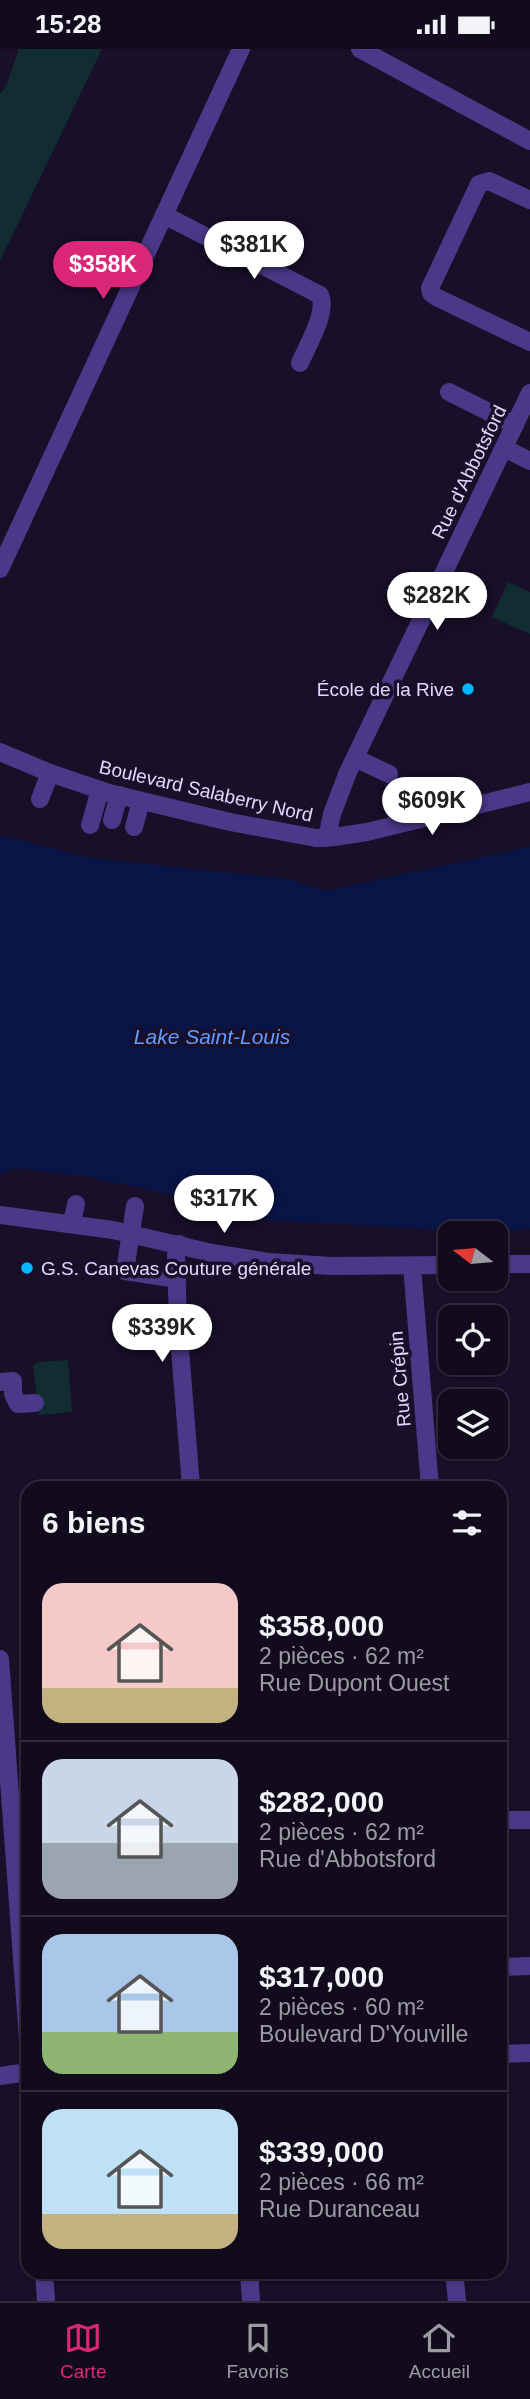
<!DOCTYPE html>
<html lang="fr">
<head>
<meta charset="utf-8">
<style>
  :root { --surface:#120b1e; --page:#1b1427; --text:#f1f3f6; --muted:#9c9ba4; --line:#312b3c; --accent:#db2777 }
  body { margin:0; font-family:Arial,sans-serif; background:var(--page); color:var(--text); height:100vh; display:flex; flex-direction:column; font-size:26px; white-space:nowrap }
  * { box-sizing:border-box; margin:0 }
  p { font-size:23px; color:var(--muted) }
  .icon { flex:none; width:38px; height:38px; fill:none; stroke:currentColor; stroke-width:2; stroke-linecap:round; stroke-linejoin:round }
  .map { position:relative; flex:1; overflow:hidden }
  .panel { position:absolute; left:21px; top:1432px; width:486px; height:798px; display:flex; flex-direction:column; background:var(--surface); border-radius:21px; box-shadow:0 2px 5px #0004,0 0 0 2px var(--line) }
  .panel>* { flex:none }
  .needle { width:46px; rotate:286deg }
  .tools { position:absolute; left:438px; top:1172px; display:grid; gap:14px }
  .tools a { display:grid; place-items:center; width:70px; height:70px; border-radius:14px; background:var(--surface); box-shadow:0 2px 5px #0004,0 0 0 2px var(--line); font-size:35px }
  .price { position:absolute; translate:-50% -60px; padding:0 16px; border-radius:24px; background:#fff; color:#222; font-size:23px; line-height:46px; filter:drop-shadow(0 2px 4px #0008) }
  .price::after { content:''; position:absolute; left:50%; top:42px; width:21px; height:16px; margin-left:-10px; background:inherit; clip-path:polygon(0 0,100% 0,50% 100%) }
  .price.selected { background:var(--accent); color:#fff }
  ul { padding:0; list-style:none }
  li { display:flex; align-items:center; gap:21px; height:175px; padding:0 21px }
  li+li { border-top:2px solid var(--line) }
  li span { display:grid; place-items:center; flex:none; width:196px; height:140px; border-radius:21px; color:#555 }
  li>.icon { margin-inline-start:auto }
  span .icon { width:84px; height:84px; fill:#fffc; stroke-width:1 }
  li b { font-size:30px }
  h2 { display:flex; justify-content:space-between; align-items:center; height:84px; padding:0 21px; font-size:30px }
  .status { display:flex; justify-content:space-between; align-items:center; height:49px; padding:0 35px; background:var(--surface); direction:ltr }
  .status svg { height:19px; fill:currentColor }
  .tabs { display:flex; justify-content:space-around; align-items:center; height:98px; border-top:2px solid var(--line); background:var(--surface); font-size:19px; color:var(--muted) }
  .tabs a { display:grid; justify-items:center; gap:4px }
  .tabs .selected { color:var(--accent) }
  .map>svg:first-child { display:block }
  .green { fill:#122d32 }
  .water { fill:#091447 }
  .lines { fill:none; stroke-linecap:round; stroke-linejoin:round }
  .minor { stroke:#4a3988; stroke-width:18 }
  .poi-dot { fill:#02b7ff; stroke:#180f28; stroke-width:2.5 }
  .labels { text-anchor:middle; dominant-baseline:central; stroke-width:7; stroke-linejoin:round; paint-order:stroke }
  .street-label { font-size:19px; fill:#e2d6ff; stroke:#180f28 }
  .poi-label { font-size:19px; fill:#e2d6ff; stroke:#180f28; text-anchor:end }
  .water-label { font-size:21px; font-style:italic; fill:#649bff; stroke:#180f28 }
</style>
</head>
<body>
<div class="status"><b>15:28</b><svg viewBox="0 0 49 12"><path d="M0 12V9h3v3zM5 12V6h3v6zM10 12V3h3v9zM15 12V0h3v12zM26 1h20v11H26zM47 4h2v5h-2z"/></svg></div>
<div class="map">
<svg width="530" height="2252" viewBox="0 0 530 2252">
  <rect width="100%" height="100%" fill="#180f28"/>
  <g class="green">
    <path d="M19 0H102L0 212V45L6 37Z"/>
    <path d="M508 533 530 543V585L492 568Z"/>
    <path d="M68 1311 72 1363 39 1366 33 1317 38 1313Z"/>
  </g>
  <path class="water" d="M0 786 90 809 289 830 326 842 530 798V1180L487 1183 232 1169 220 1168 169 1145 90 1128 16 1119 0 1125Z"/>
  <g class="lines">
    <g class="minor">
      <path d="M360 0 530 92"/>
      <path d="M530 151 489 132 479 135 430 239 431 244 436 248 530 293"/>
      <path d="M164 166 320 246C328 263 307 297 300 314"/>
      <path d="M449 343 515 376"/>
      <path d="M504 399 530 412"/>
      <path d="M0 520 241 0"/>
      <path d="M435 541 463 555"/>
      <path d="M0 703 50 724 109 744 230 773 316 789 334 788 367 783 530 743"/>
      <path d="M355 709 389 725"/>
      <path d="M40 750 50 724"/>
      <path d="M112 771 119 746"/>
      <path d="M90 776 100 741"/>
      <path d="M134 778 141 752"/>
      <path d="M327 789 332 765 348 723 530 344"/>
      <path d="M135 1157 125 1222 177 1230"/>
      <path d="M0 1166 113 1181 212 1204 269 1213 331 1217 450 1216"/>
      <path d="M72 1174 76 1155"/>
      <path d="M179 1195 176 1206 178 1275 191 1438"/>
      <path d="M495 1215H530"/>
      <path d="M412 1217 430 1438"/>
      <path d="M0 1333 13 1332V1345L18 1355 35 1354"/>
      <path d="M0 1610 28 1990"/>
      <path d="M500 1771H530"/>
      <path d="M500 1918 530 1917"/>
      <path d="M500 2005 530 2004"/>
      <path d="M0 2027 28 2023"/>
      <path d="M44 2222 46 2252"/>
      <path d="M249 2222 251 2252"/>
      <path d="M454 2222 457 2252"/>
    </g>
  </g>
  <g class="poi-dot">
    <circle cx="468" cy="640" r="7"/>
    <circle cx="27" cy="1219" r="7"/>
  </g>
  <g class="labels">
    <g class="street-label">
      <text transform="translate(469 423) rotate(-64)">Rue d'Abbotsford</text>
      <text transform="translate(206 742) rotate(13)">Boulevard Salaberry Nord</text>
      <text transform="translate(400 1330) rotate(-95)">Rue Crépin</text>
    </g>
    <g class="poi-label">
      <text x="454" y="640">École de la Rive</text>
      <text x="41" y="1219" text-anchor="start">G.S. Canevas Couture générale</text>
    </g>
    <g class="water-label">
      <text x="212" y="987">Lake Saint-Louis</text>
    </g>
  </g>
</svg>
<div class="tools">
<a><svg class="needle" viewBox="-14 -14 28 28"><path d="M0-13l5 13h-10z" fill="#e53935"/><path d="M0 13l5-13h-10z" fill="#9c9ba4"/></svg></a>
<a><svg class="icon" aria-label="locate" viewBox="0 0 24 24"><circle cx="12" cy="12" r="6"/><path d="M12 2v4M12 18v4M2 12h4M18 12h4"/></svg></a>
<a><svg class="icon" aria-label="layers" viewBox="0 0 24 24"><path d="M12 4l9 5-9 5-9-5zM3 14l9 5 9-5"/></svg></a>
</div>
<b class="price" style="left:254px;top:232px">$381K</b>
<b class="price selected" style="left:103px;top:252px">$358K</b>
<b class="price" style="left:437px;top:583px">$282K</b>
<b class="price" style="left:432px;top:788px">$609K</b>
<b class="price" style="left:224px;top:1186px">$317K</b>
<b class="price" style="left:162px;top:1315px">$339K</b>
<section class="panel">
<h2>6 biens<svg class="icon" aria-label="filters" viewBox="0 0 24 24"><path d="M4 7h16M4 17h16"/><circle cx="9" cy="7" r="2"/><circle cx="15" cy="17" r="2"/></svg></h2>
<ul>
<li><span style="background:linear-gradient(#f6c9c9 75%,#c2b280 0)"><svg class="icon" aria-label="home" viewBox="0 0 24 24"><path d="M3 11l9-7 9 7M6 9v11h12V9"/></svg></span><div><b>$358,000</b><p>2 pièces · 62 m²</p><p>Rue Dupont Ouest</p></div></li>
<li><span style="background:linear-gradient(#c9d6e8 60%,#9aa5b1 0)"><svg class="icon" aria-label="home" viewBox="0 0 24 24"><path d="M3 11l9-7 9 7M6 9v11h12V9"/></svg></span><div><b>$282,000</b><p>2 pièces · 62 m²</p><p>Rue d'Abbotsford</p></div></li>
<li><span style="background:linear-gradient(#a9c7e8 70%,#8fb573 0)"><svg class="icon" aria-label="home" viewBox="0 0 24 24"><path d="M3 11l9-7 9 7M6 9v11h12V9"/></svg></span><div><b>$317,000</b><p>2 pièces · 60 m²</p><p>Boulevard D'Youville</p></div></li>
<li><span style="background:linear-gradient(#bfe0f5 75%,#c2b280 0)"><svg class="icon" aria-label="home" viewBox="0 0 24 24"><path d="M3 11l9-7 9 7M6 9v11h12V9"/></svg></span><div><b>$339,000</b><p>2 pièces · 66 m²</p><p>Rue Duranceau</p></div></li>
</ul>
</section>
</div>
<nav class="tabs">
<a class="selected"><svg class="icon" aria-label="map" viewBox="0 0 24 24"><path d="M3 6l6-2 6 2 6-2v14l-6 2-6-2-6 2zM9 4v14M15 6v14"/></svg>Carte</a>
<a><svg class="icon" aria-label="saved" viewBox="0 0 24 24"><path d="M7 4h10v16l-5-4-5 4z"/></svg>Favoris</a>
<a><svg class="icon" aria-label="home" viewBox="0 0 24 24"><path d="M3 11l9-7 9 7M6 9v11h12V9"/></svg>Accueil</a>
</nav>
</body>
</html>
